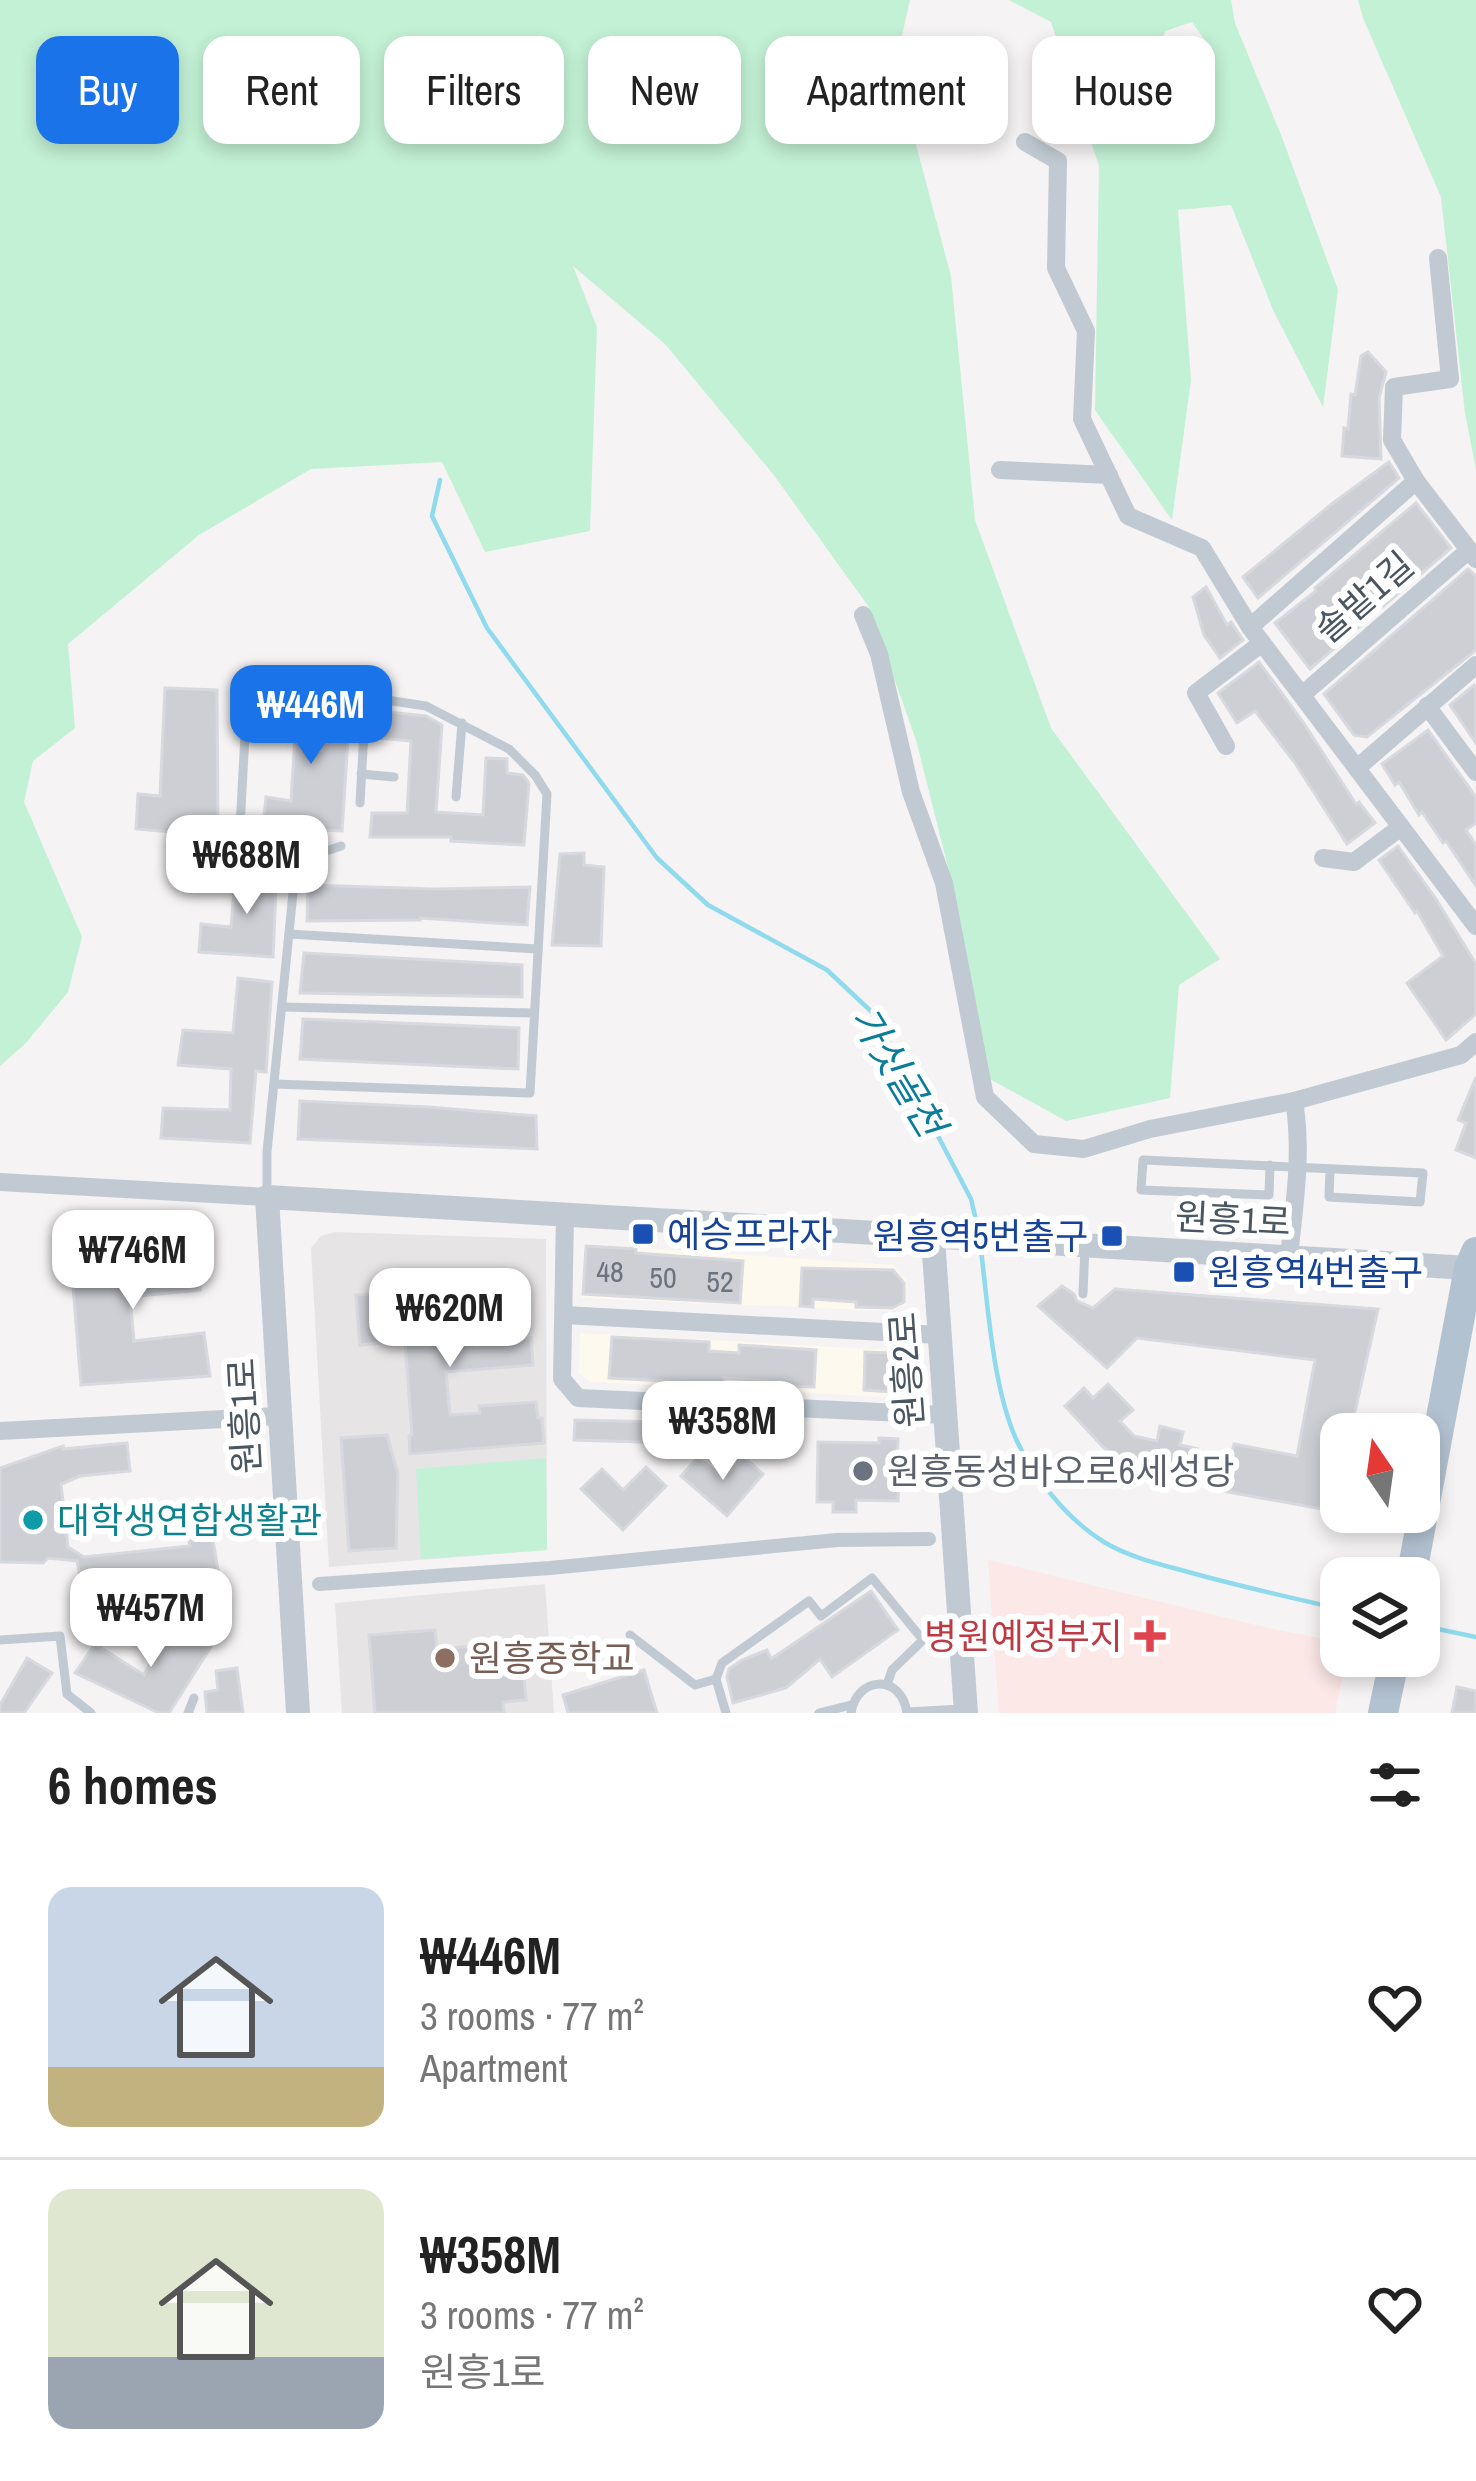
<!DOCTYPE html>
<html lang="en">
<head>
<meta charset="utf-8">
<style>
  :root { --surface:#fff; --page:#f6f6f6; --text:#222; --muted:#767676; --line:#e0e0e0; --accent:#1a73e8 }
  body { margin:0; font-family:"Archivo Narrow","Noto Sans KR",sans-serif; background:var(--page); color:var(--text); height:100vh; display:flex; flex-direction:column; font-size:45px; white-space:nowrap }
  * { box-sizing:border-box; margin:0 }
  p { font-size:39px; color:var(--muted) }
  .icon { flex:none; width:66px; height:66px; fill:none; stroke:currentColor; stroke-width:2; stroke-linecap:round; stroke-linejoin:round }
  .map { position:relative; height:1713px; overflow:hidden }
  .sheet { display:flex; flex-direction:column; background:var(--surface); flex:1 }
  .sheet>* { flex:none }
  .top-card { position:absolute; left:36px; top:36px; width:1404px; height:108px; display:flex; gap:24px }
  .needle { width:78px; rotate:347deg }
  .fabs { position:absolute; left:1320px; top:1413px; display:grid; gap:24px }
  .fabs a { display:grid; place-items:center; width:120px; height:120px; border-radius:24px; background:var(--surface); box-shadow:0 6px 18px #0003; font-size:60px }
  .price { position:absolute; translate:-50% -102px; padding:0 27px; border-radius:24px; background:#fff; color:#222; font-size:39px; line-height:78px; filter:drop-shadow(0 3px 6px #0008) }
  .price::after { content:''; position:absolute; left:50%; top:72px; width:36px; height:27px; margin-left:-18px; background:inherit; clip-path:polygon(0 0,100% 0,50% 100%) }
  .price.current { background:var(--accent); color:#fff }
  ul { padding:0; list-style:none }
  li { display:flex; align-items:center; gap:36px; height:300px; padding:0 48px }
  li+li { border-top:3px solid var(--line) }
  li span { display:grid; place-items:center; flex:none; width:336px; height:240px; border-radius:24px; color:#555 }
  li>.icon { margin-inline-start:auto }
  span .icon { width:144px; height:144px; fill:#fffc; stroke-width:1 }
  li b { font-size:51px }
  h2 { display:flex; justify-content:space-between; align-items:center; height:144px; padding:0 48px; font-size:51px }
  .pill { padding:0 42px; border-radius:24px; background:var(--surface); box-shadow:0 6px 18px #0003; font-size:42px; line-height:108px }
  .pill.current { background:var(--accent); color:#fff }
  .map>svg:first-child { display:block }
  .commercial { fill:#fdf9ef }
  .education { fill:#e6e4e5 }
  .medical { fill:#fce8e6 }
  .green { fill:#c3f1d5; fill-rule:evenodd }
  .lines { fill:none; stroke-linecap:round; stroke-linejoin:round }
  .stream { stroke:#90daee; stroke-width:4.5 }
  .building { fill:#cdcfd5; stroke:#d7d9de; stroke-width:3 }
  .service { stroke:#c1cad2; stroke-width:9 }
  .pedestrian { stroke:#c1cad2; stroke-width:14 }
  .minor { stroke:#c1cad2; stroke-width:18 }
  .tertiary { stroke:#c1cad2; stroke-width:24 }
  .primary { stroke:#b3c2d1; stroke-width:30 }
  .transit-dot { fill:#1a4fb4; stroke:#fff; stroke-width:4.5 }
  .worship-dot { fill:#6b7280; stroke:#fff; stroke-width:4.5 }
  .culture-dot { fill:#0f9aa8; stroke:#fff; stroke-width:4.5 }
  .health-dot { fill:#e0444e; stroke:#fff; stroke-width:4.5 }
  .education-dot { fill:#8d6e63; stroke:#fff; stroke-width:4.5 }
  .labels { text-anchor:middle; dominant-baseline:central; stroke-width:12; stroke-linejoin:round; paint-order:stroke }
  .number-label { font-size:30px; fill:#6b747e }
  .street-label { font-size:36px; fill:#4a5661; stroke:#fff }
  .transit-label { font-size:36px; fill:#164399; stroke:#fff; text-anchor:start }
  .worship-label { font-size:36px; fill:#5b616d; stroke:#fff; text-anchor:start }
  .culture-label { font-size:36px; fill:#0d838f; stroke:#fff; text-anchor:start }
  .health-label { font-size:36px; fill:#be3a42; stroke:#fff; text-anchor:end }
  .education-label { font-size:36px; fill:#785e54; stroke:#fff; text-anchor:start }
  .water-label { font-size:39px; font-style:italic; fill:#0c7c9b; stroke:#fff }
</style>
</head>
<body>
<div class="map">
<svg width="1476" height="1713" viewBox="0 0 1476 1713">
  <rect width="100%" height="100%" fill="#f5f3f3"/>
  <g class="commercial">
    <path d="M584 1244 893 1265 907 1281 906 1305 891 1311 581 1298Z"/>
    <path d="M580 1333 910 1351 915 1354 917 1386 910 1397 904 1398 590 1382 579 1373Z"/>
  </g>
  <g class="education">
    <path d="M335 1232 546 1239 547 1550 329 1567 311 1248 321 1236Z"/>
    <path d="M545 1584 554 1713H342L335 1603Z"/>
  </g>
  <path class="medical" d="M988 1560 1272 1629 1341 1642V1656H1347L1335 1713H999Z"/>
  <g class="green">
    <path d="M0 0H910L895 66 951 276 975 520 1051 728 1220 959 1179 985 1170 1098 1066 1121 990 1079 951 879 916 740 869 607 773 474 665 344 573 266 597 327 590 531 485 552 442 462 311 469 199 535 68 644 75 728 33 761 24 802 82 937 68 992 26 1043 0 1066Z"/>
    <path d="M1009 0H1231L1235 23 1283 140 1338 290 1323 407 1274 312 1231 205 1178 210 1191 380 1172 520 1095 410 1099 166 1051 22ZM1192 22 1215 55 1214 100 1172 105 1155 66 1165 31Z"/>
    <path d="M1358 0H1476V470L1465 413 1441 197 1363 18Z"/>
    <path d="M546 1458 547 1550 421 1559 416 1469Z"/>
  </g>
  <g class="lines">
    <g class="stream">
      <path d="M440 480 432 516 487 628 657 858 708 905 827 970 874 1014 971 1199 979 1233"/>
      <path d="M981 1250C988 1307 993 1387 1016 1439 1033 1477 1068 1520 1104 1542 1127 1556 1155 1563 1181 1570 1234 1585 1287 1597 1341 1609"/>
      <path d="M1419 1625 1476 1637"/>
    </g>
  </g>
  <g class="building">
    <path d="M1368 352 1386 372 1379 398 1381 459 1342 456 1344 428 1348 429 1351 394 1355 395 1361 356Z"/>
    <path d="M1389 462 1399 478 1258 598 1243 577 1333 503Z"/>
    <path d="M1416 503 1451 548 1310 669 1275 623 1316 591 1315 588Z"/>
    <path d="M1468 569 1476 576V650L1367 737 1354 735 1324 694Z"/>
    <path d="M1206 587 1227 625 1231 622 1243 640 1220 658 1204 635 1193 597Z"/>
    <path d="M1259 662 1303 722 1356 804 1359 802 1375 823 1347 844 1295 763 1255 711 1237 723 1218 693Z"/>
    <path d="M1474 685 1476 687V743L1450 705Z"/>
    <path d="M165 688 217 690 218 836 136 829 138 794 160 796Z"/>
    <path d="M265 706 350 708 342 831 263 827 266 797 291 801 295 737 264 735Z"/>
    <path d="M379 711 426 716 442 725 436 812 483 815 486 758 507 759V773L523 775 529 783 524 845 451 841V837H370L372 813H407L411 741 378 738Z"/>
    <path d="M1428 730 1476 797V823L1466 830 1476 845V886L1446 841 1443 843 1422 812 1419 815 1399 782 1395 785 1382 764Z"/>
    <path d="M1398 846 1436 899 1476 964V1014L1446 1040 1407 983 1443 956 1417 911 1415 913 1379 860Z"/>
    <path d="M584 853V865L604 867 601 946 552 945 560 854Z"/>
    <path d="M236 866 277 867 273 957 199 952 201 924 231 927Z"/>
    <path d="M308 885 435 889 530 887 527 925 420 918V920L307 921Z"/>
    <path d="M304 953 522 965V997L300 993Z"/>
    <path d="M238 978 272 982 266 1072 256 1071 250 1143 161 1138 163 1108 230 1110 231 1069 178 1065 183 1030 233 1033Z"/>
    <path d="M303 1019 519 1028 518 1069 300 1059Z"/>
    <path d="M1476 1077V1158L1456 1150 1466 1123 1458 1120Z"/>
    <path d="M300 1101 428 1107 536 1116 537 1149 298 1139Z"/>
    <path d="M198 1240 200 1290 130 1297 134 1341 204 1333 210 1376 81 1385 70 1250Z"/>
    <path d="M586 1246 636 1249V1253L743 1261 740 1303 583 1294Z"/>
    <path d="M802 1268 893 1270 904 1283V1302L892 1308 856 1307V1302L813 1299V1307L800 1306Z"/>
    <path d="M1062 1286 1074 1294 1077 1301 1093 1308 1115 1289 1378 1309 1350 1434H1341V1474L1333 1511 1223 1491 1234 1444 1297 1456 1315 1360 1137 1338 1107 1368 1038 1306Z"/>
    <path d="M437 1288 439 1314 474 1311 475 1328 522 1324 523 1339 531 1338 533 1365 446 1372 450 1415 480 1413 479 1406 536 1402 538 1418H542L544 1443 410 1454 409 1436 412 1435 405 1341 360 1345 356 1295Z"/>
    <path d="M612 1337 709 1342V1351L739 1353V1345L816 1350 814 1387 780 1386V1382L724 1378 723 1384 609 1378Z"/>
    <path d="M865 1352 891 1353 899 1359 901 1384 893 1392 864 1390Z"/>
    <path d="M1108 1384 1133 1410 1120 1421 1134 1436 1157 1441 1160 1426 1183 1432 1180 1445 1198 1449 1191 1478 1128 1463 1104 1448 1065 1406 1084 1388 1093 1398Z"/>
    <path d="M575 1420 661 1422 664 1429 671 1431 677 1428 679 1422 783 1425 782 1446 574 1440Z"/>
    <path d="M387 1435 398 1474 396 1548 349 1551 341 1438Z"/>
    <path d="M879 1438 898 1439 897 1459H908V1483H899L898 1501 856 1500V1512H833V1502H817L818 1442 879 1443Z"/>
    <path d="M127 1443 130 1471 80 1476 61 1484 68 1547 84 1557 190 1546 184 1514 208 1511 219 1576 88 1590 85 1575 80 1576 77 1561 48 1558 43 1563 0 1562V1468L63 1446V1449Z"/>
    <path d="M743 1456 763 1474 727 1516 681 1476 698 1457 723 1478Z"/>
    <path d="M646 1467 666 1486 623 1530 581 1489 602 1469 623 1490Z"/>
    <path d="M871 1591 898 1630 832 1677 820 1659 786 1688 733 1703 727 1677 729 1669 742 1660 767 1650 771 1659Z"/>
    <path d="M170 1624 214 1642 169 1713H159L75 1673 95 1644 144 1675Z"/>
    <path d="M435 1630 437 1649 521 1642 526 1700 503 1702 504 1713H375L369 1635Z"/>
    <path d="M27 1658 52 1673 24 1713H0V1705Z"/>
    <path d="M237 1668 243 1713H207L205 1692 218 1690 216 1671Z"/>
    <path d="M644 1670 657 1713H568L563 1695Z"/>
    <path d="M1457 1687 1476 1691V1713H1452Z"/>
  </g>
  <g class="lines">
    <g class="service">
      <path d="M361 774 394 777"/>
      <path d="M456 797 462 723"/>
      <path d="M360 803 366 697"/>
      <circle cx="297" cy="849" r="14"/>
      <path d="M312 849 326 851 341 846"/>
      <path d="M289 934 538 949"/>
      <path d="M282 1007 534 1013"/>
      <path d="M274 1084 530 1093 547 794 535 775 509 749 426 706 366 697 260 688 247 699 240 827 255 844 283 846"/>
      <path d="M1270 1165 1269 1195 1141 1190 1143 1160 1423 1173 1420 1202 1329 1197 1330 1169"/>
      <path d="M267 1192V1152L296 863"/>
      <path d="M1083 1294 1085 1246"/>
      <path d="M670 1422 671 1402"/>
      <path d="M630 1635 695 1685 716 1679"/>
      <path d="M0 1640 60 1636 67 1694 91 1713"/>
      <path d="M907 1712 961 1709"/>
      <path d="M188 1713 194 1698"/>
      <path d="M726 1713 716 1679 722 1663 809 1601 821 1616 872 1578 923 1640 892 1670 887 1685"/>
      <path d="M819 1713 851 1705"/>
      <path d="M851 1713C857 1675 902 1674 907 1713"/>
    </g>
    <path class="pedestrian" d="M319 1584 550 1568 837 1540 929 1539"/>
    <g class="minor">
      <path d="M1025 142 1058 161 1056 268 1086 331 1082 419 1128 516 1202 548 1250 627 1476 926"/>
      <path d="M1438 258 1450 379 1394 387 1392 440 1416 481 1476 559"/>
      <path d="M1000 470 1109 475"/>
      <path d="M863 615 879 654 911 792 944 883 985 1097 1034 1144 1084 1149 1150 1129 1294 1101 1461 1055 1476 1042"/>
      <path d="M1250 627 1416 481"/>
      <path d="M1302 695 1469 550"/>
      <path d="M1427 706 1476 772"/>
      <path d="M1226 746 1196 693 1262 643"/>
      <path d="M1357 768 1476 665"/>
      <path d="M1323 858 1354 862 1401 827"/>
      <path d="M0 1182 267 1197"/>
      <path d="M565 1215 562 1379 578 1398 945 1415"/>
      <path d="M1289 1258C1294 1205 1303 1153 1294 1101"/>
      <path d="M564 1315 940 1335"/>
      <path d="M0 1431 279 1416"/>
    </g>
    <g class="tertiary">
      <path d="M933 1238 966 1713"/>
      <path d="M298 1713 267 1197 1469 1268"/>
    </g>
    <g class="primary">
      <path d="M1411 1578 1469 1268 1476 1252"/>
      <path d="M1383 1713 1395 1656"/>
    </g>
  </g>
  <g class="transit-dot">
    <rect x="631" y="1222" width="24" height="24" rx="6"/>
    <rect x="1100" y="1224" width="24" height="24" rx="6"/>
    <rect x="1172" y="1260" width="24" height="24" rx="6"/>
  </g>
  <circle class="worship-dot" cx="863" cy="1471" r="12"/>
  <circle class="culture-dot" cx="33" cy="1520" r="12"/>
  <path class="health-dot" d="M1144 1618h12v12h12v12h-12v12h-12v-12h-12v-12h12z"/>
  <circle class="education-dot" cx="445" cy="1658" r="12"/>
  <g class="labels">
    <g class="number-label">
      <text x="610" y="1271">48</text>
      <text x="663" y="1277">50</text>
      <text x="720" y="1281">52</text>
    </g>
    <g class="street-label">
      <text transform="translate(1364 597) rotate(-41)">솔밭1길</text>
      <text transform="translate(1233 1219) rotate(3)">원흥1로</text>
      <text transform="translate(906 1370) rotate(-94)">원흥2로</text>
      <text transform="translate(244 1416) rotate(-93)">원흥1로</text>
    </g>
    <g class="transit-label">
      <text x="667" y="1234">예승프라자</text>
      <text x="1088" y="1236" text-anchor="end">원흥역5번출구</text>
      <text x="1208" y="1272">원흥역4번출구</text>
    </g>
    <g class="worship-label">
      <text x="887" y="1471">원흥동성바오로6세성당</text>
    </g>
    <g class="culture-label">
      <text x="57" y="1520">대학생연합생활관</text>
    </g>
    <g class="health-label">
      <text x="1123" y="1636">병원예정부지</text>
    </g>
    <g class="education-label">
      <text x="469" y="1658">원흥중학교</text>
    </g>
    <g class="water-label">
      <text transform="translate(898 1071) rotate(59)">가싯골천</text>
    </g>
  </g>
</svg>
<div class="fabs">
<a><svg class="needle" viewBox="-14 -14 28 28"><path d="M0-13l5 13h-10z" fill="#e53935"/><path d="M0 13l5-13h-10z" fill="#767676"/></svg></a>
<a><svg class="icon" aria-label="layers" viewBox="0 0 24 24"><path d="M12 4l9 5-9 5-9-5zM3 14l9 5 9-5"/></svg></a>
</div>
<b class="price current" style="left:311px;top:767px">₩446M</b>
<b class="price" style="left:247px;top:917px">₩688M</b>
<b class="price" style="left:133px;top:1312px">₩746M</b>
<b class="price" style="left:450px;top:1370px">₩620M</b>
<b class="price" style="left:723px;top:1483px">₩358M</b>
<b class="price" style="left:151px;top:1670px">₩457M</b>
<div class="top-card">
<a class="pill current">Buy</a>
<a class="pill">Rent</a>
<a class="pill">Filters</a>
<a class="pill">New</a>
<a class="pill">Apartment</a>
<a class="pill">House</a>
</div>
</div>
<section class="sheet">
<h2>6 homes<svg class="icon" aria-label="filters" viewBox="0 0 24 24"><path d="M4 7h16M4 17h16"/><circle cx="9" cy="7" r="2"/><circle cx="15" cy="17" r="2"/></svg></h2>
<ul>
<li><span style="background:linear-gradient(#c9d6e8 75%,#c2b280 0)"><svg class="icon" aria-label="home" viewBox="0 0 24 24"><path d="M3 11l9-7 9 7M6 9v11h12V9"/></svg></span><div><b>₩446M</b><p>3 rooms · 77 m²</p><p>Apartment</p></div><svg class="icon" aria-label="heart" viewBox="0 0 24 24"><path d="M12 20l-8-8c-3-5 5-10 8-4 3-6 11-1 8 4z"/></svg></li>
<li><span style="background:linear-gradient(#dfe7d0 70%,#9aa5b1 0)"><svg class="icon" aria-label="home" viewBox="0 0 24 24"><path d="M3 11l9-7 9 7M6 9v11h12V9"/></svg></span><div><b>₩358M</b><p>3 rooms · 77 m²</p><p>원흥1로</p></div><svg class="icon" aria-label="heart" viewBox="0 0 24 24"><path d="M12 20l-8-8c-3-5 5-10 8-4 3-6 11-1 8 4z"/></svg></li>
</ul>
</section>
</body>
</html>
